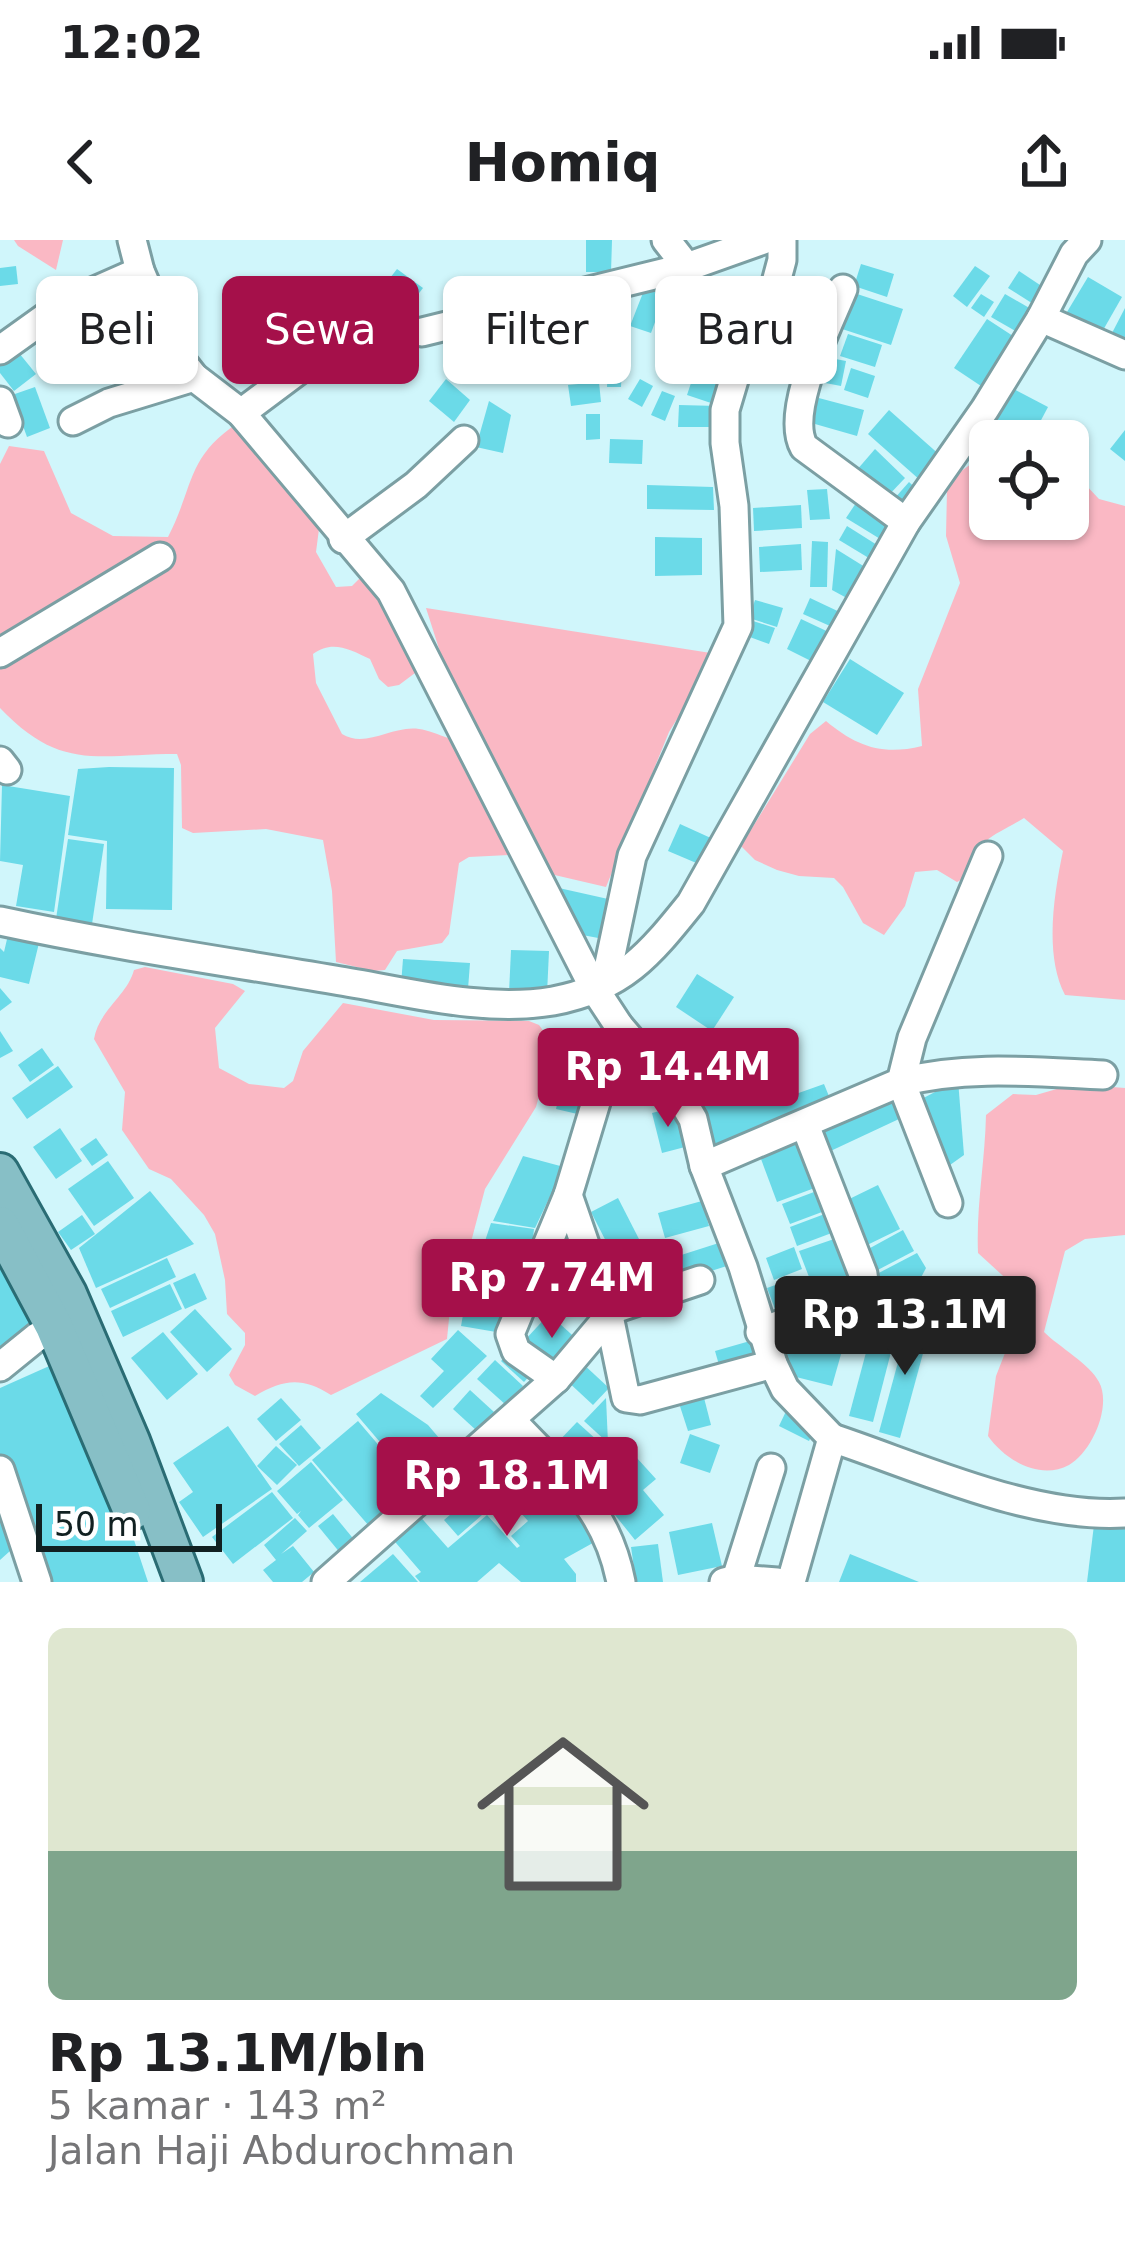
<!DOCTYPE html>
<html lang="id">
<head>
<meta charset="utf-8">
<style>
  :root { --surface:#fff; --page:#f6f6f6; --text:#202124; --muted:#757577; --line:#e0e0e0; --accent:#a5104a }
  body { margin:0; font-family:"DejaVu Sans",sans-serif; background:var(--page); color:var(--text); height:100vh; display:flex; flex-direction:column; font-size:45px; white-space:nowrap }
  * { box-sizing:border-box; margin:0 }
  p { font-size:39px; color:var(--muted) }
  .icon { flex:none; width:66px; height:66px; fill:none; stroke:currentColor; stroke-width:2; stroke-linecap:round; stroke-linejoin:round }
  .map { position:relative; height:1342px; overflow:hidden }
  .side { display:flex; flex-direction:column; background:var(--surface); flex:1 }
  .side>* { flex:none }
  .guide { position:absolute; left:36px; top:36px; width:1053px; height:108px; display:flex; gap:24px }
  .tools { position:absolute; left:969px; top:180px; display:grid; gap:24px }
  .tools a { display:grid; place-items:center; width:120px; height:120px; border-radius:18px; background:var(--surface); box-shadow:0 3px 9px #0004; font-size:60px }
  .scale { position:absolute; left:36px; bottom:30px; width:186px; box-sizing:border-box; padding-left:12px; border:6px solid #112021; border-top:0; font-size:33px; line-height:42px; white-space:nowrap; color:#112021; -webkit-text-stroke:9px #fff; paint-order:stroke }
  .price { position:absolute; translate:-50% -102px; padding:0 27px; border-radius:12px; background:var(--accent); color:#fff; font-size:39px; line-height:78px; filter:drop-shadow(0 3px 6px #0008) }
  .price::after { content:''; position:absolute; left:50%; top:72px; width:36px; height:27px; margin-left:-18px; background:inherit; clip-path:polygon(0 0,100% 0,50% 100%) }
  .price.active { background:#222; color:#fff }
  ul { padding:0; list-style:none }
  li { display:grid; align-content:center; gap:24px; height:636px; padding:0 48px }
  li+li { border-top:3px solid var(--line) }
  li span { display:grid; place-items:center; height:372px; border-radius:18px; color:#555 }
  li>.icon { margin-inline-start:auto }
  span .icon { width:216px; height:216px; fill:#fffc; stroke-width:1 }
  li b { font-size:51px }
  .chip { padding:0 42px; border-radius:18px; background:var(--surface); box-shadow:0 3px 9px #0004; font-size:42px; line-height:108px }
  .chip.active { background:var(--accent); color:#fff }
  .status { display:flex; justify-content:space-between; align-items:center; height:84px; padding:0 60px; background:var(--surface); direction:ltr }
  .status svg { height:33px; fill:currentColor }
  header { display:flex; justify-content:space-between; align-items:center; height:156px; padding:0 48px; background:var(--surface); font-size:54px; font-weight:800 }
  .map>svg:first-child { display:block }
  .green { fill:#fab8c4 }
  .building { fill:#6bdae8 }
  .lines { fill:none; stroke-linecap:round; stroke-linejoin:round }
  .minor-casing { stroke:#7b9fa3; stroke-width:33 }
  .major-casing { stroke:#2a6c74; stroke-width:42 }
  .minor { stroke:#fff; stroke-width:27 }
  .major { stroke:#87bfc6; stroke-width:36 }
</style>
</head>
<body>
<div class="status"><b>12:02</b><svg viewBox="0 0 49 12"><path d="M0 12V9h3v3zM5 12V6h3v6zM10 12V3h3v9zM15 12V0h3v12zM26 1h20v11H26zM47 4h2v5h-2z"/></svg></div>
<header><svg class="icon" aria-label="back" viewBox="0 0 24 24"><path d="M15 5l-7 7 7 7"/></svg>Homiq<svg class="icon" aria-label="share" viewBox="0 0 24 24"><path d="M12 15V3M7 8l5-5 5 5M5 13v7h14v-7"/></svg></header>
<div class="map">
<svg width="1125" height="1342" viewBox="0 0 1125 1342">
  <rect width="100%" height="100%" fill="#d0f6fb"/>
  <g class="green">
    <path d="M14 0H63L56 30 18 6Z"/>
    <path d="M238 183 296 252V264L319 289 316 312 336 347 352 346 360 338 371 340 419 430 399 445 388 447 379 439 370 419C349 409 332 400 313 414L316 443 342 494C366 509 392 485 419 489 428 490 439 495 448 498L509 615 469 617 459 623 449 694 442 703 397 711 385 730 373 731 336 722 332 651 323 600 266 589 193 593 182 588 181 525 177 514C97 514 61 532 0 468V224L9 206 44 211 71 273 113 296 168 297C194 247 186 217 238 183Z"/>
    <path d="M990 210V279H1068V226L1099 259 1125 266V760L1065 755C1044 715 1054 654 1063 611L1024 578C991 598 980 596 968 636L957 642 937 630 915 632 905 666 884 695 863 683 843 647 834 638 799 636 777 630 755 620 741 606 810 494 826 481C856 506 882 516 922 506L918 449 960 343 946 296 947 250 960 232Z"/>
    <path d="M426 368 717 414 669 492 606 647 546 633 449 440Z"/>
    <path d="M145 727 233 744 245 751 215 788 219 828 249 844 284 848 293 841 303 811 343 763 434 780 529 781 539 785 553 804 536 867 485 949 461 1040 452 1048 447 1099 331 1155C302 1137 284 1139 255 1156L235 1145 229 1135 245 1105V1093L227 1074 225 1040 215 994 204 975 171 939 149 929 122 890 125 852 94 799C99 770 127 756 134 730Z"/>
    <path d="M1074 844 1125 848V995L1085 999 1065 1011 1044 1092C1059 1107 1090 1124 1099 1142 1112 1166 1092 1212 1069 1225 1039 1241 1004 1219 988 1196L996 1136 1005 1113 1013 1045 978 1013C976 966 985 922 986 875L1013 854 1036 855Z"/>
  </g>
  <g class="building">
    <path d="M586 0H612L611 32H586Z"/>
    <path d="M861 24 894 34 887 57 854 46Z"/>
    <path d="M16 26 18 44 0 46V28Z"/>
    <path d="M975 26 990 36 967 67 953 56Z"/>
    <path d="M397 29 423 48 403 74 377 55Z"/>
    <path d="M1019 31 1049 51 1038 67 1008 48Z"/>
    <path d="M1088 37 1122 57 1102 92 1067 72Z"/>
    <path d="M738 38 759 45 748 76 727 68Z"/>
    <path d="M648 40 668 47 651 93 630 86Z"/>
    <path d="M674 42 694 49 676 101 656 94Z"/>
    <path d="M717 43 728 47 722 65 710 61Z"/>
    <path d="M851 52 903 69 891 105 839 88Z"/>
    <path d="M981 54 994 62 984 77 971 68Z"/>
    <path d="M1005 54 1038 73 1024 96 991 77Z"/>
    <path d="M561 63 566 93 528 105 525 71Z"/>
    <path d="M1125 68V100L1112 93Z"/>
    <path d="M67 72 87 96 69 110 49 86Z"/>
    <path d="M710 79 741 90 724 137 693 126Z"/>
    <path d="M987 79 1019 100 984 148 954 128Z"/>
    <path d="M848 94 882 105 875 127 840 116Z"/>
    <path d="M531 107 534 139 504 142 501 110Z"/>
    <path d="M593 107 595 133 564 137 561 110Z"/>
    <path d="M15 108 36 134 14 151 0 133V120Z"/>
    <path d="M825 117 846 121 841 146 820 142Z"/>
    <path d="M608 121 622 122 621 147H607Z"/>
    <path d="M851 128 875 136 868 158 844 150Z"/>
    <path d="M695 131 719 138 711 163 687 155Z"/>
    <path d="M446 139 470 160 454 182 429 161Z"/>
    <path d="M640 139 653 146 642 167 628 159Z"/>
    <path d="M599 142 601 162 571 166 568 145Z"/>
    <path d="M1008 146 1048 167 1031 199 990 177Z"/>
    <path d="M35 147 50 188 27 197 12 155Z"/>
    <path d="M662 151 675 156 665 181 651 175Z"/>
    <path d="M815 157 864 170 857 196 808 182Z"/>
    <path d="M489 161 511 175 503 213 476 207Z"/>
    <path d="M679 165 718 166 717 187H678Z"/>
    <path d="M889 170 942 217 921 241 868 194Z"/>
    <path d="M586 174H600V199L586 200Z"/>
    <path d="M1125 190V221L1110 209Z"/>
    <path d="M610 199 643 200 642 224 609 223Z"/>
    <path d="M875 209 905 238 886 258 856 231Z"/>
    <path d="M909 242 921 253 906 270 894 259Z"/>
    <path d="M647 245 713 247 714 270 647 269Z"/>
    <path d="M827 249 830 279 810 280 807 250Z"/>
    <path d="M860 257 903 284 890 305 846 278Z"/>
    <path d="M801 265 802 288 754 291 753 268Z"/>
    <path d="M847 286 885 310 877 323 839 300Z"/>
    <path d="M655 297 702 298V335L655 336Z"/>
    <path d="M812 301 828 302 827 347H810Z"/>
    <path d="M801 304 802 330 760 332 759 307Z"/>
    <path d="M836 309 873 332 856 363 832 350Z"/>
    <path d="M810 358 846 375 839 390 803 374Z"/>
    <path d="M755 360 783 368 777 387 749 378Z"/>
    <path d="M801 379 835 395 821 426 787 409Z"/>
    <path d="M753 381 775 388 769 404 747 396Z"/>
    <path d="M850 419 904 453 877 495 823 462Z"/>
    <path d="M109 527 174 528 172 670 106 669 107 601 68 595 78 529Z"/>
    <path d="M2 545 70 556 54 672 16 666 23 625 0 621Z"/>
    <path d="M680 584 713 599 701 625 668 611Z"/>
    <path d="M68 599 104 604 92 684 56 679Z"/>
    <path d="M550 646 617 661 609 700 577 694Z"/>
    <path d="M8 695 39 703 29 744 0 737V708L4 712Z"/>
    <path d="M511 710 549 711 547 754 509 753Z"/>
    <path d="M403 719 470 723 468 749 401 745Z"/>
    <path d="M697 734 734 757 712 791 676 767Z"/>
    <path d="M0 748 12 762 0 771Z"/>
    <path d="M0 791 13 811 0 818Z"/>
    <path d="M42 808 54 825 30 842 18 825Z"/>
    <path d="M566 824 597 831 586 876 556 869Z"/>
    <path d="M58 826 73 847 27 879 12 858Z"/>
    <path d="M958 840 964 915 943 930 912 864Z"/>
    <path d="M752 842 762 866 824 844 835 871 714 917 697 860Z"/>
    <path d="M890 855 899 879 822 915 810 888Z"/>
    <path d="M675 867 685 907 662 913 652 873Z"/>
    <path d="M60 888 82 921 56 939 33 907Z"/>
    <path d="M801 895 820 946 777 962 758 911Z"/>
    <path d="M96 898 108 915 92 926 80 909Z"/>
    <path d="M523 916 564 927 535 988 493 981Z"/>
    <path d="M108 921 134 958 94 986 68 949Z"/>
    <path d="M878 945 900 989 861 1008 839 964Z"/>
    <path d="M822 949 830 969 790 984 782 964Z"/>
    <path d="M150 951 194 1004 96 1048 79 1008Z"/>
    <path d="M618 958 640 1001 613 1015 591 972Z"/>
    <path d="M702 961 709 986 665 998 658 973Z"/>
    <path d="M830 972 837 991 797 1006 790 987Z"/>
    <path d="M82 975 95 994 71 1010 58 992Z"/>
    <path d="M491 983 534 989 532 1006 484 1004Z"/>
    <path d="M903 990 914 1011 872 1033 861 1013Z"/>
    <path d="M840 997 855 1040 816 1055 799 1011Z"/>
    <path d="M725 1001 733 1024 683 1040 675 1017Z"/>
    <path d="M644 1002 652 1018 610 1040 602 1024Z"/>
    <path d="M794 1007 802 1029 774 1040 766 1018Z"/>
    <path d="M480 1008 533 1009 532 1033 479 1032Z"/>
    <path d="M917 1013 926 1028 904 1070 890 1071 873 1036Z"/>
    <path d="M0 1016 39 1087 0 1108Z"/>
    <path d="M167 1018 176 1037 110 1068 101 1049Z"/>
    <path d="M652 1020 662 1039 621 1061 611 1042Z"/>
    <path d="M195 1033 207 1059 185 1069 173 1043Z"/>
    <path d="M800 1036 808 1057 775 1069 767 1048Z"/>
    <path d="M470 1040 517 1048 513 1069 466 1061Z"/>
    <path d="M554 1042 597 1044 596 1073 552 1071Z"/>
    <path d="M170 1044 182 1069 123 1097 111 1071Z"/>
    <path d="M465 1064 512 1071 508 1094 461 1086Z"/>
    <path d="M195 1069 232 1109 207 1132 170 1092Z"/>
    <path d="M816 1073 847 1093 832 1146 788 1135 776 1087Z"/>
    <path d="M549 1074 581 1103 552 1126 525 1100Z"/>
    <path d="M876 1075 899 1081 873 1182 849 1176Z"/>
    <path d="M910 1078 931 1084 900 1198 879 1192Z"/>
    <path d="M458 1090 487 1116 433 1168 420 1156 444 1131 431 1119Z"/>
    <path d="M163 1092 198 1134 167 1160 131 1118Z"/>
    <path d="M757 1099 763 1120 721 1132 715 1111Z"/>
    <path d="M511 1111 533 1132 524 1142 501 1121Z"/>
    <path d="M495 1120 523 1146 506 1165 477 1139Z"/>
    <path d="M581 1122 609 1148 593 1165 565 1139Z"/>
    <path d="M56 1123 132 1294 148 1342H52L0 1220V1148Z"/>
    <path d="M470 1150 494 1172 477 1191 453 1169Z"/>
    <path d="M702 1150 711 1185 688 1191 677 1157Z"/>
    <path d="M381 1153 428 1185 456 1218 442 1230 413 1197 391 1215 356 1174Z"/>
    <path d="M281 1158 301 1180 276 1201 257 1179Z"/>
    <path d="M606 1158 608 1203 584 1181Z"/>
    <path d="M789 1165 818 1183 809 1201 779 1186Z"/>
    <path d="M358 1181 393 1222 413 1202 439 1233 369 1286 312 1220Z"/>
    <path d="M577 1182 609 1211 587 1235 554 1206Z"/>
    <path d="M301 1185 321 1208 299 1226 279 1204Z"/>
    <path d="M228 1186 272 1249 203 1297 179 1262 193 1252 173 1223Z"/>
    <path d="M690 1194 720 1205 710 1233 680 1223Z"/>
    <path d="M506 1196 527 1220 503 1241 481 1217Z"/>
    <path d="M276 1206 297 1225 277 1245 257 1226Z"/>
    <path d="M626 1206 656 1239 643 1250 664 1275 635 1300 587 1240Z"/>
    <path d="M543 1220 600 1299 564 1319 576 1334V1342H521L499 1323 477 1342H420L415 1336 421 1332 390 1296 417 1273 448 1308 487 1275 517 1308 520 1306 511 1296 528 1281 504 1254Z"/>
    <path d="M311 1222 343 1260 309 1288 298 1275 301 1271 297 1274 277 1251Z"/>
    <path d="M465 1239 490 1268 458 1296 444 1280 458 1268 446 1255Z"/>
    <path d="M272 1252 293 1278 233 1324 212 1297Z"/>
    <path d="M333 1274 356 1302 341 1314 318 1286Z"/>
    <path d="M295 1278 307 1291 281 1314 293 1306 314 1332 302 1342H273L263 1330 276 1320 264 1305Z"/>
    <path d="M0 1279 20 1302 0 1320Z"/>
    <path d="M712 1283 722 1326 678 1335 669 1292Z"/>
    <path d="M1094 1285 1125 1288V1342H1087Z"/>
    <path d="M658 1304 663 1342H636L631 1307Z"/>
    <path d="M393 1314 418 1342H360Z"/>
    <path d="M850 1314 919 1342H839Z"/>
  </g>
  <g class="lines">
    <defs>
      <g id="minor">
        <path d="M132 0 140 31 176 114 194 137 241 173 391 351 594 748 619 786 680 857 693 879 704 926 743 1027 773 1124 785 1149 832 1198"/>
        <path d="M666 0 687 27 763 0"/>
        <path d="M843 49C828 86 784 172 804 207L906 282"/>
        <path d="M1041 78 1125 115"/>
        <path d="M422 92 687 27"/>
        <path d="M0 110 63 65 140 31"/>
        <path d="M0 161 8 183"/>
        <path d="M241 173 367 79"/>
        <path d="M73 181 109 163 194 137"/>
        <path d="M343 299 416 245 464 200"/>
        <path d="M0 413 160 317"/>
        <path d="M0 521 7 530"/>
        <path d="M0 681C111 705 223 721 335 740 405 751 482 773 553 761 623 748 650 714 691 663L906 282 985 169 1041 78 1074 14 1087 0"/>
        <path d="M605 743 632 616 738 386 734 266 725 203V170L739 123 774 50 782 20V0"/>
        <path d="M704 926 901 842 912 798 988 616"/>
        <path d="M568 955 608 1071 626 1158 640 1160 773 1124"/>
        <path d="M948 963 901 842C967 825 1035 832 1103 835"/>
        <path d="M608 1071 700 1040"/>
        <path d="M760 1092 856 1056 865 1049 863 1034 805 885"/>
        <path d="M0 1127 37 1097 71 1079"/>
        <path d="M556 1139 516 1111 510 1094 568 955 619 786"/>
        <path d="M511 1180C562 1235 606 1265 621 1342"/>
        <path d="M832 1198C922 1228 1031 1279 1125 1273"/>
        <path d="M0 1230 37 1342"/>
        <path d="M736 1339 771 1228"/>
        <path d="M326 1342 556 1139 609 1076"/>
        <path d="M724 1342 736 1339 777 1342"/>
        <path d="M791 1342 832 1198"/>
      </g>
      <g id="major">
        <path d="M0 932 68 1054 131 1201 184 1342"/>
        <path d="M0 985 54 1086 132 1271"/>
      </g>
    </defs>
    <use href="#minor" class="minor-casing"/>
    <use href="#major" class="major-casing"/>
    <use href="#minor" class="minor"/>
    <use href="#major" class="major"/>
  </g>
</svg>
<div class="tools">
<a><svg class="icon" aria-label="locate" viewBox="0 0 24 24"><circle cx="12" cy="12" r="6"/><path d="M12 2v4M12 18v4M2 12h4M18 12h4"/></svg></a>
</div>
<div class="scale">50 m</div>
<b class="price" style="left:668px;top:890px">Rp 14.4M</b>
<b class="price" style="left:552px;top:1101px">Rp 7.74M</b>
<b class="price active" style="left:905px;top:1138px">Rp 13.1M</b>
<b class="price" style="left:507px;top:1299px">Rp 18.1M</b>
<div class="guide">
<a class="chip">Beli</a>
<a class="chip active">Sewa</a>
<a class="chip">Filter</a>
<a class="chip">Baru</a>
</div>
</div>
<section class="side">
<ul>
<li><span style="background:linear-gradient(#dfe7d0 60%,#7fa58c 0)"><svg class="icon" aria-label="home" viewBox="0 0 24 24"><path d="M3 11l9-7 9 7M6 9v11h12V9"/></svg></span><div><b>Rp 13.1M/bln</b><p>5 kamar · 143 m²</p><p>Jalan Haji Abdurochman</p></div></li>
</ul>
</section>
</body>
</html>
